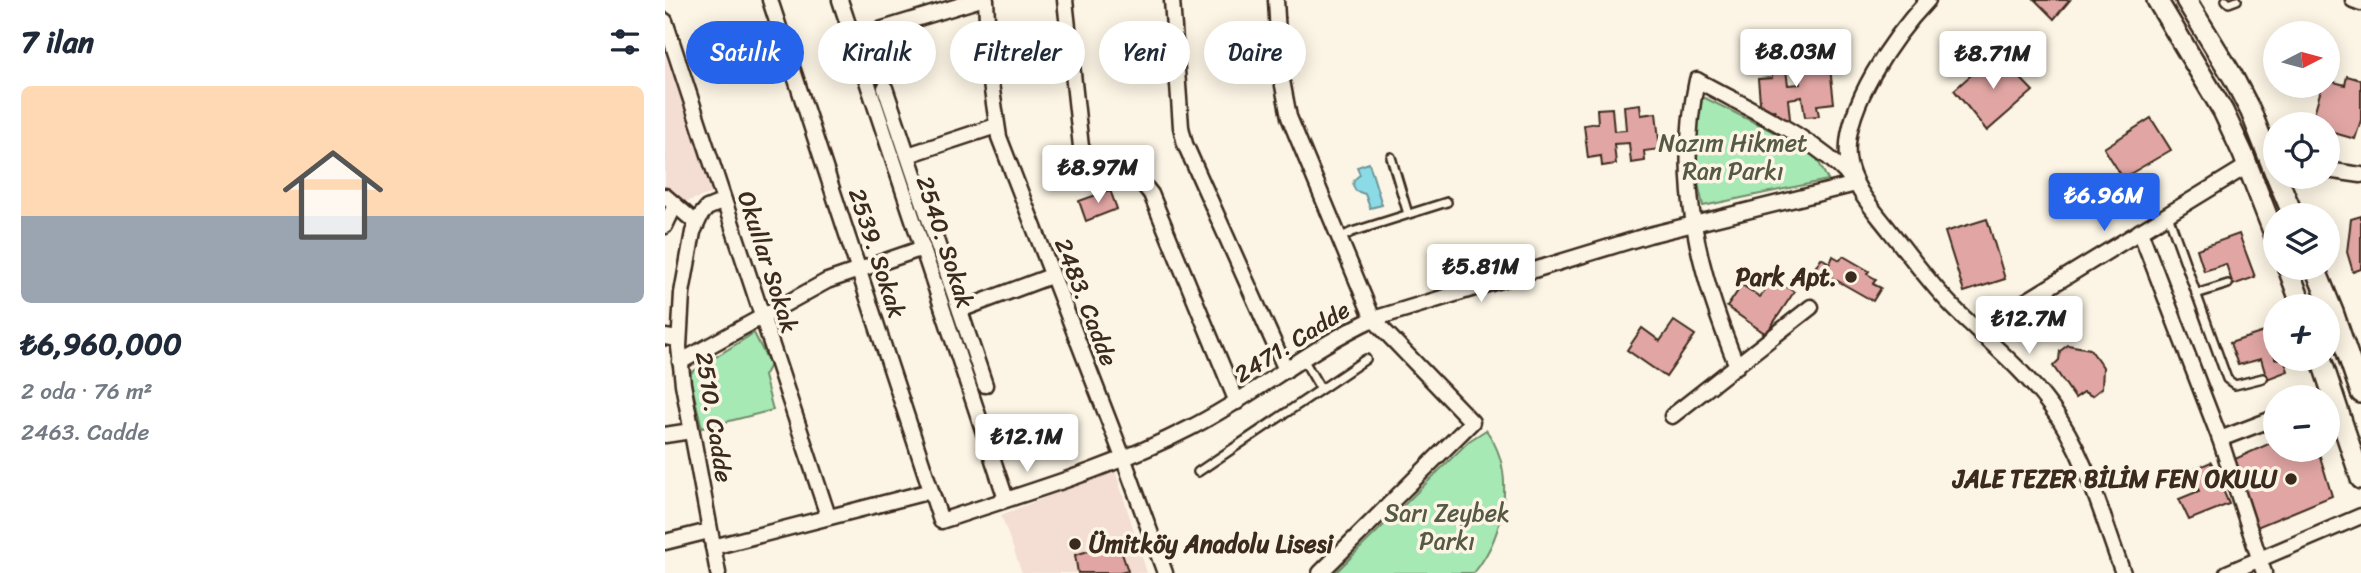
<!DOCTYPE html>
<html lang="tr">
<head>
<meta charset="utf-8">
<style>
  :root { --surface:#fff; --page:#f6f6f7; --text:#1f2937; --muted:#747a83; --line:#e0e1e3; --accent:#2563eb }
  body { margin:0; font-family:Sriracha,sans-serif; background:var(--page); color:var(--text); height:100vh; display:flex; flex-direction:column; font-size:26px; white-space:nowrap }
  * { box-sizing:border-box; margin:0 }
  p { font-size:23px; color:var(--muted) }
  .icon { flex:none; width:38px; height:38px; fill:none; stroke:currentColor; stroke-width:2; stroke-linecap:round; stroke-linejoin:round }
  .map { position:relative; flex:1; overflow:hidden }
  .side { display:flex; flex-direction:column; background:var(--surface); width:665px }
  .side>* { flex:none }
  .guide { position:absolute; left:21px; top:21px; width:665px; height:63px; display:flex; gap:14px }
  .needle { width:46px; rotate:84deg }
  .tools { position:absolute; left:1598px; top:21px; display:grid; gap:14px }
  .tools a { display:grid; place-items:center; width:77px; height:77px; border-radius:50%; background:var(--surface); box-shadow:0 4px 18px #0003; font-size:35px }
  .price { position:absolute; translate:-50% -60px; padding:0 16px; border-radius:7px; background:#fff; color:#222; font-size:23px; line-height:46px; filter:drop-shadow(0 2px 4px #0008) }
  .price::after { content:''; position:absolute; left:50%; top:42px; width:21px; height:16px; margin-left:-10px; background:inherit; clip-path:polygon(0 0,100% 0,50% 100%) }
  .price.current { background:var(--accent); color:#fff }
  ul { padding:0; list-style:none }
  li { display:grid; align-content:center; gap:14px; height:371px; padding:0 21px }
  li+li { border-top:2px solid var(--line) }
  li span { display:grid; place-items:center; height:217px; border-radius:10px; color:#555 }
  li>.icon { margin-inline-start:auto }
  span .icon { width:126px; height:126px; fill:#fffc; stroke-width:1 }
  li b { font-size:30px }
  h2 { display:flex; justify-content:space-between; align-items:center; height:84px; padding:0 21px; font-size:30px }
  .tag { padding:0 24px; border-radius:32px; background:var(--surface); box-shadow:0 4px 18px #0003; font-size:24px; line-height:63px }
  .tag.current { background:var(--accent); color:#fff }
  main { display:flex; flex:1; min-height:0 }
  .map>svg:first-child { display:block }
  .built { fill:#f4ddd2 }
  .green { fill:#a6e9b4; stroke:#708a69; stroke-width:2 }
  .water { fill:#8bdbe7; stroke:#6b9497; stroke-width:2 }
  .building { fill:#e1a6a4; stroke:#3b2a1e; stroke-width:2 }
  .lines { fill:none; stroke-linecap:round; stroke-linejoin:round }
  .lane-casing { stroke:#3b2a1e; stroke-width:12 }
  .street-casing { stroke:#3b2a1e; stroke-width:19 }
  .secondary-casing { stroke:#3b2a1e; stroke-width:24 }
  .lane { stroke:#fcf5e5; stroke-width:7 }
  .street { stroke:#fcf5e5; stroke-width:14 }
  .secondary { stroke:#fcf5e5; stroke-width:19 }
  .poi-dot { fill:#3b2a1e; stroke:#fcf5e5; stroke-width:2.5 }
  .labels { text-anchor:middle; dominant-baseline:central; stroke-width:7; stroke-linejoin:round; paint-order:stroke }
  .park-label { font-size:24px; fill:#565a44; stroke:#fcf5e5 }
  .street-label { font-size:24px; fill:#3b2a1e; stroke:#fcf5e5 }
  .poi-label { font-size:24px; font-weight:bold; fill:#3b2a1e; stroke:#fcf5e5; text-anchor:end }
</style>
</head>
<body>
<main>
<section class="side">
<h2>7 ilan<svg class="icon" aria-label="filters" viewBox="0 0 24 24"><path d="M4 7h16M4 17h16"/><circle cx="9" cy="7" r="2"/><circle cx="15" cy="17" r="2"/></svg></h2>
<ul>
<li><span style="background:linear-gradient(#ffd9b3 60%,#9aa5b1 0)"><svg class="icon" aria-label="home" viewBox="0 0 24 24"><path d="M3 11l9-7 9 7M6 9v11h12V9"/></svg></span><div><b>₺6,960,000</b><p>2 oda · 76 m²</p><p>2463. Cadde</p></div></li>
</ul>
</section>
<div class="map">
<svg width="1696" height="573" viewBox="0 0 1696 573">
  <rect width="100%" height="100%" fill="#fcf5e5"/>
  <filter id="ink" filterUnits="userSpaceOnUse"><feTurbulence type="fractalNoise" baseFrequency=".0143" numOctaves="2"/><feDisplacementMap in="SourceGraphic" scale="14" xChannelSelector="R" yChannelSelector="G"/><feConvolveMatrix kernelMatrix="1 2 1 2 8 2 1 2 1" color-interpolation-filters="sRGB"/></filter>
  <g filter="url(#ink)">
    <g class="built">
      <path d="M0 54 48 193 17 203 0 190Z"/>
      <path d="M450 470 482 573H357L336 515Z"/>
    </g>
    <g class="green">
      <path d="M1040 98 1135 145 1150 155 1163 180 1038 206 1027 155 1034 100Z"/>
      <path d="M89 333 105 365 99 376 108 410 37 428 24 374Z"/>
      <path d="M821 430C852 472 840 534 809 573H670L804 441Z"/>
    </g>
    <path class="water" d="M704 163 717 205 705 208 700 194 691 191C686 185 688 179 695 175L692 167Z"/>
    <g class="building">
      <path d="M1370 0H1405L1389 19Z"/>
      <path d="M1333 51 1337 59 1368 91 1322 131 1289 90Z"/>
      <path d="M1148 58 1150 69 1165 68 1169 103 1152 105 1154 116 1140 117 1137 97 1123 99 1125 119 1111 120 1110 110 1096 112 1093 79 1107 78 1105 64 1120 62 1123 85 1135 84 1132 60Z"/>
      <path d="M1682 76 1696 80V120L1690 139 1662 131V124H1646L1657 86H1662V80L1680 85Z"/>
      <path d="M975 104 976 115 991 113 995 149 979 151 980 161 966 163 964 143 949 144 951 164 937 166 936 156 923 158 919 125 933 123 932 109 947 108 949 131 961 130 959 106Z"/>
      <path d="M1486 118 1506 150 1458 178 1439 148Z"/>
      <path d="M445 190 452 209 421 221 414 201Z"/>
      <path d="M1696 216V269L1688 272 1682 252 1686 219Z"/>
      <path d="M1322 219 1340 279 1299 292 1280 232Z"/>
      <path d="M1574 234 1590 277 1568 285 1561 264 1539 271 1532 249Z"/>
      <path d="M1168 256 1175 260 1178 256 1204 271 1202 274 1211 279 1208 284 1216 288 1208 301 1150 268 1156 258 1165 263Z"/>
      <path d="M1109 277 1129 292 1101 334 1062 307 1077 285 1095 297Z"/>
      <path d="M1009 321 1030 335 1001 377 962 350 977 328 995 341Z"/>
      <path d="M1608 329 1610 359H1619L1623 371 1602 379 1596 359 1573 365 1565 343Z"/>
      <path d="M1403 345 1425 349 1438 367 1437 388 1427 396 1419 392 1410 398 1388 366 1394 360 1395 351Z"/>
      <path d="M1610 441V450H1653L1667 496 1592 527 1570 459Z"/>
      <path d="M1546 462 1564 504 1524 520 1514 499 1534 491 1525 471Z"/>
      <path d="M453 542 463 571 455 573H413L410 555Z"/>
    </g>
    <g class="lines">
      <defs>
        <g id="lane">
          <path d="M1561 0 1564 3 1572 0"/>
          <path d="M726 157 743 214"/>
          <path d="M1503 215 1562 379 1570 385 1598 378"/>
          <path d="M675 238 687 232 782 202"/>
          <path d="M1531 294 1563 284"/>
          <path d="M638 359 655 388"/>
          <path d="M533 472 701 359"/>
        </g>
        <g id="street">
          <path d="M105 0 276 521C360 493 446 469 525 428 589 396 643 349 708 319L984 235 1191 184"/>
          <path d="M175 0 341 499"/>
          <path d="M321 0 325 77 334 137 459 460 500 573"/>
          <path d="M400 0 416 147 430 168 468 178 478 184 486 194 572 402"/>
          <path d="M507 0 516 127 520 144 621 370"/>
          <path d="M611 0 615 70 624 117 708 319 807 422 655 573"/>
          <path d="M1263 0C1230 35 1178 107 1183 158 1186 186 1208 209 1225 231 1247 258 1268 288 1293 312 1325 343 1360 371 1386 407 1421 453 1438 520 1458 573"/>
          <path d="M1688 0 1696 3"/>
          <path d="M0 21 163 516"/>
          <path d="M188 38 313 0"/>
          <path d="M220 88 320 385"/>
          <path d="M243 155 331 126"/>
          <path d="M1662 170 1696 175"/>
          <path d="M0 196 31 223"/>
          <path d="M0 226 10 205"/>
          <path d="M1475 231 1555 439 1599 573"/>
          <path d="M295 310 386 276"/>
          <path d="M1314 330 1582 166"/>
          <path d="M0 337 14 339"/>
          <path d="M15 362 162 281 258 248"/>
          <path d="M1072 366C1033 271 1010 182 1032 80 1082 108 1147 136 1186 178"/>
          <path d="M1007 416 1146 307"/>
          <path d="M0 435 26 431"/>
          <path d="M1555 439 1610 418"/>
          <path d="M0 542 44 531"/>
          <path d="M48 547 266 491"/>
          <path d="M53 573 18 384 14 347 17 293 28 232 36 215 42 208 59 201"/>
          <path d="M1562 573 1696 516"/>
        </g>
        <g id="secondary">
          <path d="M1492 0 1558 111 1578 154 1610 236"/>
          <path d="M1521 0 1568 77 1586 112 1610 173"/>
          <path d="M1612 177 1628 215"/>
          <path d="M1623 268 1637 306"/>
          <path d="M1650 268 1668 312 1696 393"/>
          <path d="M1656 359 1696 479"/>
        </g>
      </defs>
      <use href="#lane" class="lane-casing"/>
      <use href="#street" class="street-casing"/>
      <use href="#secondary" class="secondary-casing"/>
      <use href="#lane" class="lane"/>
      <use href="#street" class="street"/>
      <use href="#secondary" class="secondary"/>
    </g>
  </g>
  <g class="poi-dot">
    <circle cx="1186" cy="277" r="7"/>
    <circle cx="1626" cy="479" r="7"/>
    <circle cx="410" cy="544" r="7"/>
  </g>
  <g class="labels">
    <g class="park-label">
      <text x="1068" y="143">Nazım Hikmet<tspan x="1068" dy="28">Ran Parkı</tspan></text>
      <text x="782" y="513">Sarı Zeybek<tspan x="782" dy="28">Parkı</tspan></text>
    </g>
    <g class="street-label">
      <text transform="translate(280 242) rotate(72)">2540. Sokak</text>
      <text transform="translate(212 253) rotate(72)">2539. Sokak</text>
      <text transform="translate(103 262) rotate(72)">Okullar Sokak</text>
      <text transform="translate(421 302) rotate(69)">2483. Cadde</text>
      <text transform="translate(627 342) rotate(-32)">2471. Cadde</text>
      <text transform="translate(49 417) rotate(81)">2510. Cadde</text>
    </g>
    <g class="poi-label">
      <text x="1172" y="277">Park Apt.</text>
      <text x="1612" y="479">JALE TEZER BİLİM FEN OKULU</text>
      <text x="424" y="544" text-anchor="start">Ümitköy Anadolu Lisesi</text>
    </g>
  </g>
</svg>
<div class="tools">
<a><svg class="needle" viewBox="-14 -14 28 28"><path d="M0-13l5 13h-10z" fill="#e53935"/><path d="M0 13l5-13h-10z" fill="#747a83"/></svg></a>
<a><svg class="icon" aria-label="locate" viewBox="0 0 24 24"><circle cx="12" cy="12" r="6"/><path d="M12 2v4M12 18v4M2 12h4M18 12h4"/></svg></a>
<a><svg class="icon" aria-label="layers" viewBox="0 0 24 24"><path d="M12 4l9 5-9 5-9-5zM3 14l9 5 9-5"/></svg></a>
<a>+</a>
<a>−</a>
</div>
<b class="price" style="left:1131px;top:89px">₺8.03M</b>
<b class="price" style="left:1328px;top:91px">₺8.71M</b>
<b class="price" style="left:433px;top:205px">₺8.97M</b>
<b class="price current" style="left:1439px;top:233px">₺6.96M</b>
<b class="price" style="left:816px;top:304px">₺5.81M</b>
<b class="price" style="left:1364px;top:356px">₺12.7M</b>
<b class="price" style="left:362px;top:474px">₺12.1M</b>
<div class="guide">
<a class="tag current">Satılık</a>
<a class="tag">Kiralık</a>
<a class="tag">Filtreler</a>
<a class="tag">Yeni</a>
<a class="tag">Daire</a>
</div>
</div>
</main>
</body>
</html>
